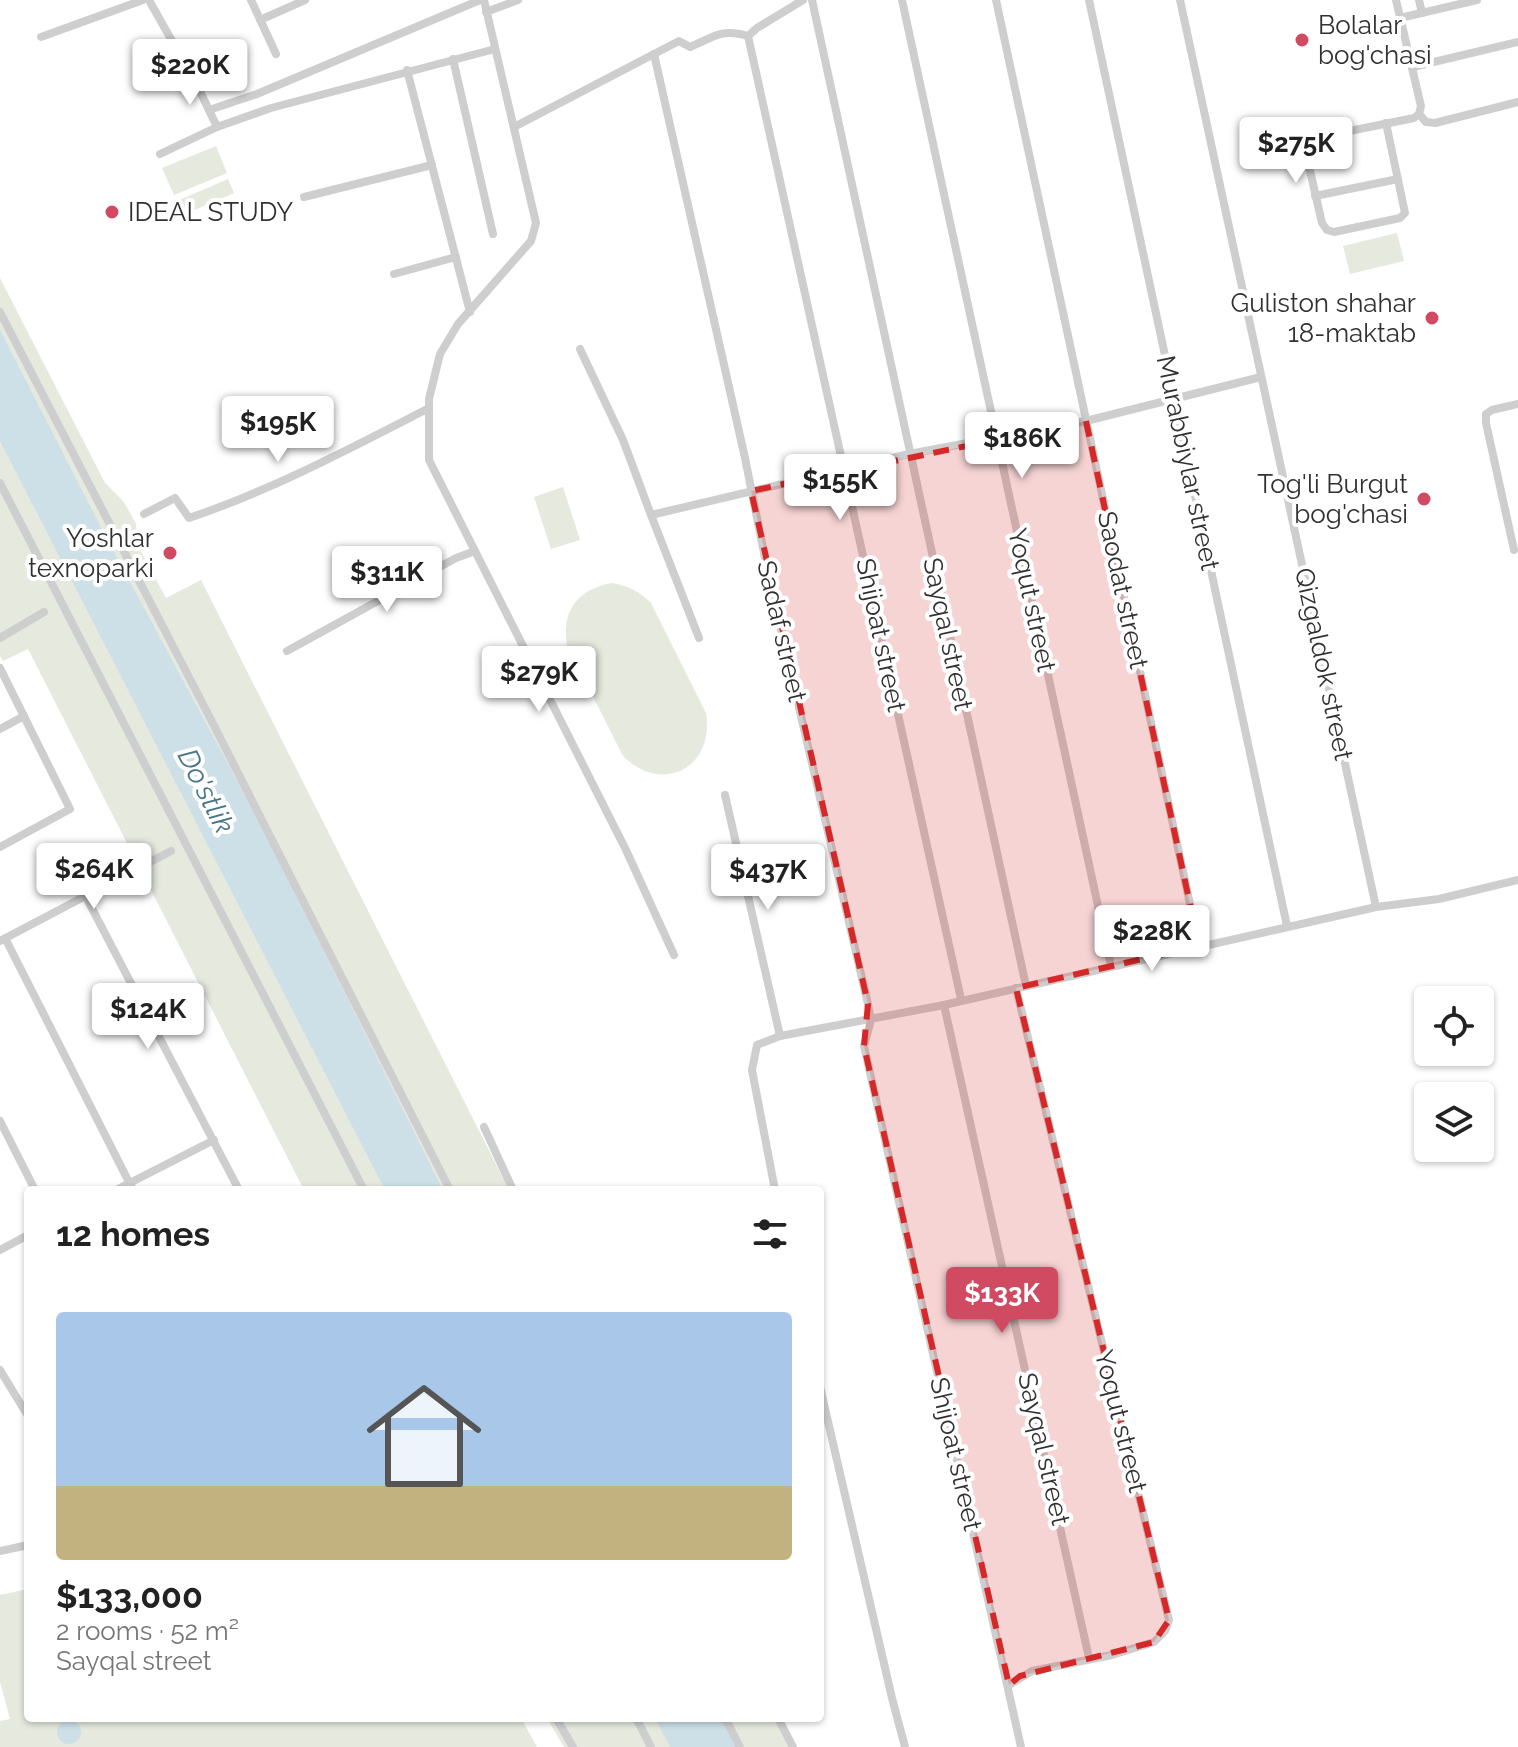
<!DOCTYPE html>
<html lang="en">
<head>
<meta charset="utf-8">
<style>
  :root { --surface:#fff; --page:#f6f6f6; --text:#222; --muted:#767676; --accent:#d04b61 }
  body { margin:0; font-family:Raleway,sans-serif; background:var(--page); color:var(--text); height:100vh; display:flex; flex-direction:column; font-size:30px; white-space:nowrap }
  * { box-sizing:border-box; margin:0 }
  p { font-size:26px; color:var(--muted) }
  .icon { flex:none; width:44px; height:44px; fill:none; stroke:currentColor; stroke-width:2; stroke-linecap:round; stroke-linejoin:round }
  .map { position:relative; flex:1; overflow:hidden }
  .sheet { position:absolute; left:24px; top:1186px; width:800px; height:536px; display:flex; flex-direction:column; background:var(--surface); border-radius:8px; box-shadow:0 2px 6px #0004 }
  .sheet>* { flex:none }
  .tools { position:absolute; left:1414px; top:986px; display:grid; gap:16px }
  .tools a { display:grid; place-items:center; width:80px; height:80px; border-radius:8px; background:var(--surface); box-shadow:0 2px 6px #0004; font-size:40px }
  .price { position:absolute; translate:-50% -68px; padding:0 18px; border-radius:8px; background:#fff; color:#222; font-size:26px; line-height:52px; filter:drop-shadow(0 2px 4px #0008) }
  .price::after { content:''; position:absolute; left:50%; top:48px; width:24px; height:18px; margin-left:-12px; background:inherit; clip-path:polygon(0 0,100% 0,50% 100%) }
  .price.active { background:var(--accent); color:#fff }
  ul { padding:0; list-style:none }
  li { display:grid; align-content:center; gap:16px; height:424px; padding:0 32px }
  li span { display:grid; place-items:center; height:248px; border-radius:8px; color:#555 }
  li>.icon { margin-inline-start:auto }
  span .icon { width:144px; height:144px; fill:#fffc; stroke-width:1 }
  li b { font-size:34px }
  h2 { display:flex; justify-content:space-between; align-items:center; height:96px; padding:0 32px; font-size:34px }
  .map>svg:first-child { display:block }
  .green { fill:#e5e9de }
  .water { fill:#cde0e7 }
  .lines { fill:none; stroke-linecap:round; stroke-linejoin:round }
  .minor { stroke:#cecece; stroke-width:8 }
  .marked { fill:#d62828; fill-opacity:0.2; stroke:#d62828; stroke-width:6; stroke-dasharray:16 10; stroke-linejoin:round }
  .poi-dot { fill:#d04b61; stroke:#fff; stroke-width:3 }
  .labels { text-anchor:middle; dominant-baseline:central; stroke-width:8; stroke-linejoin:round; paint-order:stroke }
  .poi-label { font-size:26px; fill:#313131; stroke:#fff; text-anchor:end }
  .street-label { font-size:26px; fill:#313131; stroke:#fff }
  .water-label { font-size:28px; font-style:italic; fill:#487689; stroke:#fff }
</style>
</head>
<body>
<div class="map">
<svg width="1518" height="1747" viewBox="0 0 1518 1747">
  <rect width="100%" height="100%" fill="#fff"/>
  <g class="green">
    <path d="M216 146 227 173 174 195 162 168Z"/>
    <path d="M228 179 234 193 183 215 177 201Z"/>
    <path d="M1397 233 1404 261 1350 274 1343 246Z"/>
    <path d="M0 278 105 483 124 502 136 524 138 546 166 598 201 580 509 1190H304L28 649 3 661 0 656Z"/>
    <path d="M563 487 580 540 551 549 534 497Z"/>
    <path d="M612 583C629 586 639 591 651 603L706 713C715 768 662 795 623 756L567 645C561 611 578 589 612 583Z"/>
    <path d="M28 1589V1718H521L537 1747H0V1721L10 1719 0 1682V1595Z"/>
    <path d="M547 1718H778L793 1747H564Z"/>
  </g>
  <g class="water">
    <path d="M0 330 107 539 263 829 443 1190H385L0 441Z"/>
    <path d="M655 1718H721L737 1747H670Z"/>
    <circle cx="69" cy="1732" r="12"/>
  </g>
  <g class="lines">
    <g class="minor">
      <path d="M251 0 276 54"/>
      <path d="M484 0 536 223 531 241 458 324 440 354 429 399V460L626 850 674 955"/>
      <path d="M812 0 1026 986"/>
      <path d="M902 0 1111 966"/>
      <path d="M996 0 1199 946"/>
      <path d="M1089 0 1287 926"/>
      <path d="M1180 0 1376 907"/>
      <path d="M1419 0 1422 13"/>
      <path d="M150 2 198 87 217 127 271 108 495 49"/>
      <path d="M486 12 518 0"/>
      <path d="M1400 18 1477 0"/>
      <path d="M260 20 305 0"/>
      <path d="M748 36 961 999"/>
      <path d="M41 37 143 0"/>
      <path d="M654 54 745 458 770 583 868 1004 871 1020 864 1046 1021 1747"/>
      <path d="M453 59 493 234"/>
      <path d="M1413 67 1518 42"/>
      <path d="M407 70 470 312"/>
      <path d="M209 110 257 94 480 0"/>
      <path d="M1419 114 1426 122 1435 123 1518 102"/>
      <path d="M514 127 679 41 690 47C714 37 721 28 748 36L757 28 803 0"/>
      <path d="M1303 140 1322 223 1327 230 1334 232 1400 218 1405 213 1386 123"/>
      <path d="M1285 144 1414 118 1419 114 1421 106 1396 0"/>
      <path d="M160 154 217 127"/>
      <path d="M1315 196 1398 179"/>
      <path d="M304 197 432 165"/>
      <path d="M394 274 456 257"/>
      <path d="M0 312 207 712 450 1190"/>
      <path d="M580 349 623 440 651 515"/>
      <path d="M0 483 364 1190"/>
      <path d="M144 514 175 498 189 518C272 490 351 448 429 408"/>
      <path d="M1514 550 1486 423V414L1492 410 1518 404"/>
      <path d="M0 638 44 612"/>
      <path d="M699 638 651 515 909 454 1086 421 1261 377"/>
      <path d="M287 651 456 558 475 551"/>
      <path d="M0 668 70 809 0 847"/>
      <path d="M0 729 24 716"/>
      <path d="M725 795 780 1036"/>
      <path d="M86 897 239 1190"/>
      <path d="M5 938 133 1190"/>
      <path d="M0 941 171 851"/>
      <path d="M944 1005 1089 1658"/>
      <path d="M0 1121 35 1190"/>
      <path d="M484 1127 513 1190"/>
      <path d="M116 1190 214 1140"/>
      <path d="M775 1190 752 1070 757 1045 780 1036 944 1005 1376 907 1439 899 1518 880"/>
      <path d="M0 1250 28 1235"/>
      <path d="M0 1370 28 1416"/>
      <path d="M820 1387 892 1698 905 1747"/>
      <path d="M0 1551 28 1545"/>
      <path d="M1009 1685 1032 1671 1112 1655 1154 1642 1165 1631 1169 1620 1016 988"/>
      <path d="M556 1718 573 1747"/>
      <path d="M636 1718 651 1747"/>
      <path d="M725 1718 740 1747"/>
      <path d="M778 1718 793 1747"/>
    </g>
  </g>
  <path class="marked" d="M1086 421 1199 946 1016 988 1169 1620 1154 1642 1020 1676 1009 1685 864 1046 868 1004 751 491Z"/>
  <g class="poi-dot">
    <circle cx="1302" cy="40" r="8"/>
    <circle cx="112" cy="212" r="8"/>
    <circle cx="1432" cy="318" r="8"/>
    <circle cx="1424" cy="499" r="8"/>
    <circle cx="170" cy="553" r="8"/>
  </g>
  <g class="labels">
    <g class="poi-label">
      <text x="1318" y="25" text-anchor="start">Bolalar<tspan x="1318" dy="30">bog'chasi</tspan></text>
      <text x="128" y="212" text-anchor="start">IDEAL STUDY</text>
      <text x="1416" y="303">Guliston shahar<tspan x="1416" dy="30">18-maktab</tspan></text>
      <text x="1408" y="484">Tog'li Burgut<tspan x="1408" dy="30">bog'chasi</tspan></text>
      <text x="154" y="538">Yoshlar<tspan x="154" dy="30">texnoparki</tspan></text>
    </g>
    <g class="street-label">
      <text transform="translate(1188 463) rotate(78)">Murabbiylar street</text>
      <text transform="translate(1123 590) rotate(78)">Saodat street</text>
      <text transform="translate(1032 600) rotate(78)">Yoqut street</text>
      <text transform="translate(782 631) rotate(77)">Sadaf street</text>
      <text transform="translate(948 634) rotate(78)">Sayqal street</text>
      <text transform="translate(881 635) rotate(78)">Shijoat street</text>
      <text transform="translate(1324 664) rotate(78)">Qizgaldok street</text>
      <text transform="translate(1121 1421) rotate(76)">Yoqut street</text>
      <text transform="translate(1044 1449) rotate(77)">Sayqal street</text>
      <text transform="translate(956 1454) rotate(77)">Shijoat street</text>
    </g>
    <g class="water-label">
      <text transform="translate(206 791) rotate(63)">Do'stlik</text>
    </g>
  </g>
</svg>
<div class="tools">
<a><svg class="icon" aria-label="locate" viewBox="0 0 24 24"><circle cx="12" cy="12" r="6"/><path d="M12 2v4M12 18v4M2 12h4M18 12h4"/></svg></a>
<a><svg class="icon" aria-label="layers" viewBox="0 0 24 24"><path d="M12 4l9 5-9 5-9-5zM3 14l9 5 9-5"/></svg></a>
</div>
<b class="price" style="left:190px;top:107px">$220K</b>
<b class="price" style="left:1296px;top:185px">$275K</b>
<b class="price" style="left:278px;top:464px">$195K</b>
<b class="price" style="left:1022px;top:480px">$186K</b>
<b class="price" style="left:840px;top:522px">$155K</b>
<b class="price" style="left:387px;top:614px">$311K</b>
<b class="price" style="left:539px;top:714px">$279K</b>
<b class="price" style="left:94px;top:911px">$264K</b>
<b class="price" style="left:768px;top:912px">$437K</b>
<b class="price" style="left:1152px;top:973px">$228K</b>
<b class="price" style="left:148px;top:1051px">$124K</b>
<b class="price active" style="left:1002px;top:1335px">$133K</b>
<section class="sheet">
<h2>12 homes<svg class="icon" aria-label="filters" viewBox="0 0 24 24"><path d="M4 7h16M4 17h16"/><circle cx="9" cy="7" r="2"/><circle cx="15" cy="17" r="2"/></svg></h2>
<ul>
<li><span style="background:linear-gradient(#a9c7e8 70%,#c2b280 0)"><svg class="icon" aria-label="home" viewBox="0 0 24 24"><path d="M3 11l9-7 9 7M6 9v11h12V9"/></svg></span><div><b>$133,000</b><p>2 rooms · 52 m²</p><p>Sayqal street</p></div></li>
</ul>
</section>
</div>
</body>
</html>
